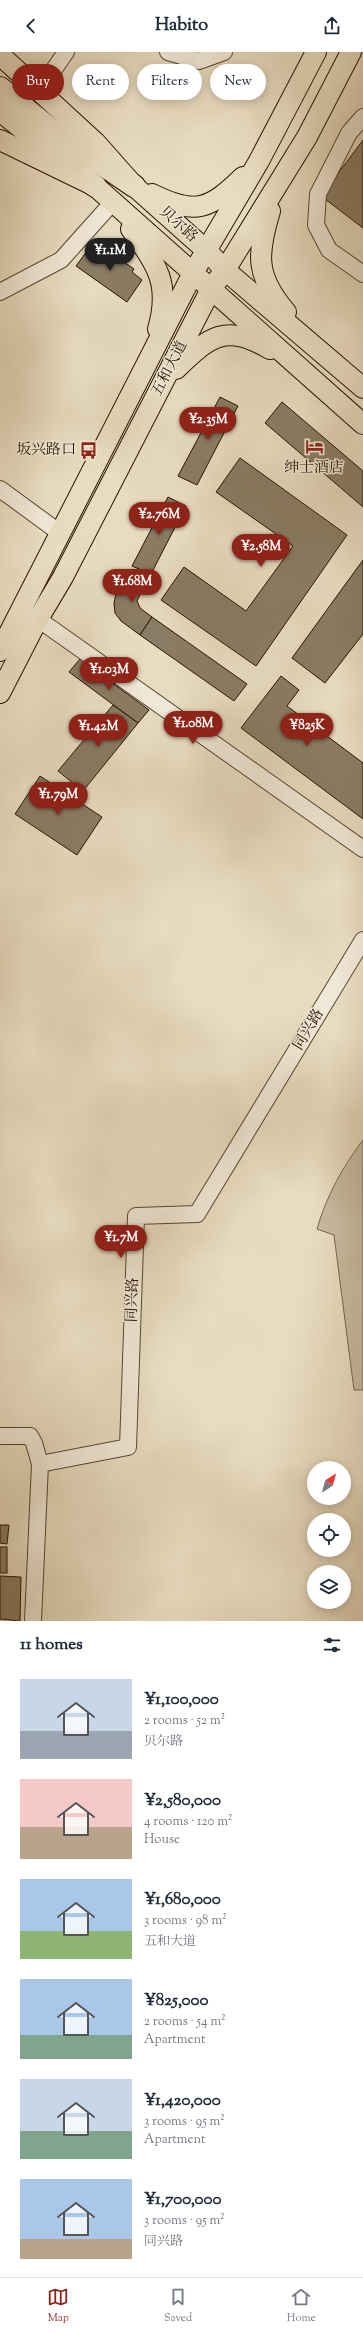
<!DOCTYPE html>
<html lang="en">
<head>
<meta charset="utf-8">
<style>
  :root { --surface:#fff; --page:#f6f6f7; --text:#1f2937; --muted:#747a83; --line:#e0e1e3; --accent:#8f2418 }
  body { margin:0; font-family:"Sorts Mill Goudy","Noto Serif SC",serif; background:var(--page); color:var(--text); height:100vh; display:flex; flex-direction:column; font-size:15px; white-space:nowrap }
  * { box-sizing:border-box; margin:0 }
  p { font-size:13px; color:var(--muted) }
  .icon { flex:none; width:22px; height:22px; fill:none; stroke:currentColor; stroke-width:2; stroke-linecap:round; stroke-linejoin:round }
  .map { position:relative; height:1569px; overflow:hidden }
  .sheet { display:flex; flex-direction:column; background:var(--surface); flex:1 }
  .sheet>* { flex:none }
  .hud { position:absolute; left:12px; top:12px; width:339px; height:36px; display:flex; gap:8px }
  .needle { width:26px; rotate:37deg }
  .buttons { position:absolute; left:307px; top:1409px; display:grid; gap:8px }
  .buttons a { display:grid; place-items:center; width:44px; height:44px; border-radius:50%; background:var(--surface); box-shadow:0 2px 10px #0003; font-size:20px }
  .price { position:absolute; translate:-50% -34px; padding:0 9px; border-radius:14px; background:var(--accent); color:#fff; font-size:13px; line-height:26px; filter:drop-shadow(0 1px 2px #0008) }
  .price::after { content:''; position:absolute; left:50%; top:24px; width:12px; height:9px; margin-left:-6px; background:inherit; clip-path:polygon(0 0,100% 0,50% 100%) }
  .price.current { background:#222; color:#fff }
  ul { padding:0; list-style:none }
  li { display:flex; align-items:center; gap:12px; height:100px; padding:0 20px }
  li span { display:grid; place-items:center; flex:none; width:112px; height:80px; border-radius:0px; color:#555 }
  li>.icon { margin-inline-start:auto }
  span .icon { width:48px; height:48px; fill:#fffc; stroke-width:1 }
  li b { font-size:17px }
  h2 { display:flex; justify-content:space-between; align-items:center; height:48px; padding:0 20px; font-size:17px }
  .chip { padding:0 14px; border-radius:18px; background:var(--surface); box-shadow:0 2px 10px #0003; font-size:14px; line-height:36px }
  .chip.current { background:var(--accent); color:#fff }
  header { display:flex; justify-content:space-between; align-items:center; height:52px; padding:0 20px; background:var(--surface); font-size:18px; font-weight:700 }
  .dock { display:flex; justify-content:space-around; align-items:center; height:56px; border-top:1px solid var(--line); background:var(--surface); font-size:11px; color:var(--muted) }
  .dock a { display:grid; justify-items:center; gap:2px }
  .dock .current { color:var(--accent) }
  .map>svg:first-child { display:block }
  .green { fill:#c7ba9f; stroke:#766750 }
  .building { fill:#8a7c64; stroke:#251400 }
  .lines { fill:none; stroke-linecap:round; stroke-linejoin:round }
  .minor-casing { stroke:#564630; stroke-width:18 }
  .major-casing { stroke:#251400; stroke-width:22 }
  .highway-casing { stroke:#251400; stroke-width:24 }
  .minor { stroke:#f0e8d6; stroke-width:16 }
  .major { stroke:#e8dcc0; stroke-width:20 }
  .highway { stroke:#e8dcc0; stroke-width:22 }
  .labels { text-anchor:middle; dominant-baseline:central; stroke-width:3; stroke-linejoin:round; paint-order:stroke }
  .street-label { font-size:15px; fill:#251400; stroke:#f0e8d6 }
  .poi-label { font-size:15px; fill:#251400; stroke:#f0e8d6; text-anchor:end }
</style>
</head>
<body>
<header><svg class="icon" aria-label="back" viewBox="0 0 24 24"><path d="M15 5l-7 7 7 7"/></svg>Habito<svg class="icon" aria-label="share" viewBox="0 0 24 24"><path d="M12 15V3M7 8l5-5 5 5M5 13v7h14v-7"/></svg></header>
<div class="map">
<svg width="363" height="1569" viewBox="0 0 363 1569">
  <rect width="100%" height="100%" fill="#e8dcc0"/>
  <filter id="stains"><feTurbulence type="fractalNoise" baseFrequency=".005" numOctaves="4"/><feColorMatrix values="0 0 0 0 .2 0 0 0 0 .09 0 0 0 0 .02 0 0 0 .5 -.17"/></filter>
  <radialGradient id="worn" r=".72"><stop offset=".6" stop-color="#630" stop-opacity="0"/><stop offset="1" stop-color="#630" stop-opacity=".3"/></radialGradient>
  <path class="green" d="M363 1088V1338H354L334 1183 317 1177C326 1145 343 1114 363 1088Z"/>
  <g class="building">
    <path d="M363 88V176L321 144Z"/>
    <path d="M93 191 98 195 100 193 134 217 132 220 142 228 127 250 76 214Z"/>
    <path d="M220 345 238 354 197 433 178 424Z"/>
    <path d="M282 350 363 419V455L265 371Z"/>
    <path d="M240 406 347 483 256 614 161 548 184 515 246 559 293 494 216 440Z"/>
    <path d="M168 445 186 454 151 522 132 514Z"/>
    <path d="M363 508V582L325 631 292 606Z"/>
    <path d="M129 519 147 528 137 549 140 556 152 565 140 583 121 569 115 561 114 551 116 542Z"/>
    <path d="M152 565 247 632 234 649 140 583Z"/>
    <path d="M80 607 149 658 138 671 69 620Z"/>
    <path d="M281 624 299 638 287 654 363 711V767L241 676Z"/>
    <path d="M113 653 138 671 83 739 58 719Z"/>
    <path d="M40 724 102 765 77 803 15 762Z"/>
    <path d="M0 1473H9L7 1492 0 1491Z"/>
    <rect x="0" y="1495" width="7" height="26"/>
    <path d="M0 1524 21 1525 20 1569 0 1567Z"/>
  </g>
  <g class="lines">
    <defs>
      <g id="minor">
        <path d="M168 0 199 9 224 0"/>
        <path d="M39 39 66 0"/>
        <path d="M363 65 349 81 318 142 316 173 329 198 363 222"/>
        <path d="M0 240 61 208 112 151"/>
        <path d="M0 437 60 481"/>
        <path d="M38 567 363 797"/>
        <path d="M0 1384H30L34 1391 40 1412"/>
        <path d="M33 1569 40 1412 128 1395 136 1164 197 1162 363 888"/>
      </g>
      <g id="major">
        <path d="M0 3 95 90 134 134 207 199 225 218 363 336"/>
        <path d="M0 88 95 134 363 372"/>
        <path d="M152 142C196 164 210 157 243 125"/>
        <path d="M270 159C257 202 255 224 286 260"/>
        <path d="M131 177C157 213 171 232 158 277"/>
        <path d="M176 317C210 284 225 271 270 297"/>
        <path d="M0 599 193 221 259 109 316 0"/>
        <path d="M0 641 38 567 63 525 211 237 225 218 307 85 351 0"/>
      </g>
      <g id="highway">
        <path d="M0 36 49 76 134 134"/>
        <path d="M0 58 95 134"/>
      </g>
    </defs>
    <use href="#minor" class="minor-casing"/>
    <use href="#major" class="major-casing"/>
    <use href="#highway" class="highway-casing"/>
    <use href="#minor" class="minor"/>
    <use href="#major" class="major"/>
    <use href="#highway" class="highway"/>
  </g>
  <defs>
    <symbol id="hotel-bare" viewBox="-9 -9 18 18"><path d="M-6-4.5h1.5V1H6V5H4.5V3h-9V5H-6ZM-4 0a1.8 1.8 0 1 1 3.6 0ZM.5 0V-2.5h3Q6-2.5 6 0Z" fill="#8f2418" stroke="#f0e8d6" stroke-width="2.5" paint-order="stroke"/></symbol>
    <symbol id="bus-bare" viewBox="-9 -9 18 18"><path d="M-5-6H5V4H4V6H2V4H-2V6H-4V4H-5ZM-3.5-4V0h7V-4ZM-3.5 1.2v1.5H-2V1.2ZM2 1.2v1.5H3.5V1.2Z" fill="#8f2418" stroke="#f0e8d6" stroke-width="2.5" paint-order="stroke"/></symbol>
  </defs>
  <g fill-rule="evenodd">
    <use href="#hotel-bare" x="302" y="382" width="25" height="25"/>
    <use href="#bus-bare" x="76" y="386" width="25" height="25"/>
  </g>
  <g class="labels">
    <g class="street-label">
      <text transform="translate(178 173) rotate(42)">贝尔路</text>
      <text transform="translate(170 317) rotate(-63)">五和大道</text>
      <text transform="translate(309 978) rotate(-59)">同兴路</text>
      <text transform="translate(133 1248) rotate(-88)">同兴路</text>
    </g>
    <g class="poi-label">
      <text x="76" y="398">坂兴路口</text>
      <text x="314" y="416" text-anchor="middle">绅士酒店</text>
    </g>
  </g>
  <rect width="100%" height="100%" filter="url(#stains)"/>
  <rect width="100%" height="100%" fill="url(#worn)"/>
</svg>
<div class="buttons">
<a><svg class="needle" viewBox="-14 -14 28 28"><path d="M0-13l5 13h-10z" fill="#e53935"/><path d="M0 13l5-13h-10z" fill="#747a83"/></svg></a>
<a><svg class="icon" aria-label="locate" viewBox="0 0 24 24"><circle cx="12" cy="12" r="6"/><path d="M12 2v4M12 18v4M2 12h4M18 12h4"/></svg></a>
<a><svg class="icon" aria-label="layers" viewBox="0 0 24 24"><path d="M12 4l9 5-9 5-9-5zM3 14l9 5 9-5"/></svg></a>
</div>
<b class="price current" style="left:110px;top:220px">¥1.1M</b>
<b class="price" style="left:208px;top:389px">¥2.35M</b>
<b class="price" style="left:159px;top:484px">¥2.76M</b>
<b class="price" style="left:261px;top:516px">¥2.58M</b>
<b class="price" style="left:132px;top:551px">¥1.68M</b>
<b class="price" style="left:109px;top:639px">¥1.03M</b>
<b class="price" style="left:193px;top:693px">¥1.08M</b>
<b class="price" style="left:307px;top:695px">¥825K</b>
<b class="price" style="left:98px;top:696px">¥1.42M</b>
<b class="price" style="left:58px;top:764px">¥1.79M</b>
<b class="price" style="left:121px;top:1207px">¥1.7M</b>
<div class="hud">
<a class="chip current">Buy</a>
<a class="chip">Rent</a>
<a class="chip">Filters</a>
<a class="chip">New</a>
</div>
</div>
<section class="sheet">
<h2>11 homes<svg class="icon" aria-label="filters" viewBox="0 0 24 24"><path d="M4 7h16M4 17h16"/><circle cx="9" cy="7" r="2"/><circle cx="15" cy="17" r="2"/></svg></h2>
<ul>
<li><span style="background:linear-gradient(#c9d6e8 65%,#9aa5b1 0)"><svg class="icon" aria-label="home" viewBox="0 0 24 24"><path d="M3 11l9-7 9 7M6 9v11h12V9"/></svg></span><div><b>¥1,100,000</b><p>2 rooms · 52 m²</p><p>贝尔路</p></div></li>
<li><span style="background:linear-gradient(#f6c9c9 60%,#b9a48a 0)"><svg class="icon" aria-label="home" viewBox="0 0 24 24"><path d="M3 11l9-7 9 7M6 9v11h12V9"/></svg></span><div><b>¥2,580,000</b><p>4 rooms · 120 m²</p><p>House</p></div></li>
<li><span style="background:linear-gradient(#a9c7e8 65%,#8fb573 0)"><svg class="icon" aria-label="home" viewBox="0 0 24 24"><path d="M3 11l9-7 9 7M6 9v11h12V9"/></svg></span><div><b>¥1,680,000</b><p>3 rooms · 98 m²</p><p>五和大道</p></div></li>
<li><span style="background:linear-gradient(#a9c7e8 70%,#7fa58c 0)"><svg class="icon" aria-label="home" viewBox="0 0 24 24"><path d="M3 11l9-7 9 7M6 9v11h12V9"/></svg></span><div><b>¥825,000</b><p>2 rooms · 54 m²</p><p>Apartment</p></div></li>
<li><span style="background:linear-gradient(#c9d6e8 65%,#7fa58c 0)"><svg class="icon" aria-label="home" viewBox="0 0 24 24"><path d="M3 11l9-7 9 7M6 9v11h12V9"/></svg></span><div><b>¥1,420,000</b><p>3 rooms · 95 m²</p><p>Apartment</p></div></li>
<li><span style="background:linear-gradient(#a9c7e8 75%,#b9a48a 0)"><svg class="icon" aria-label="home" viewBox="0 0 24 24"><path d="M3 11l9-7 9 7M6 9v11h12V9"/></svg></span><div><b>¥1,700,000</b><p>3 rooms · 95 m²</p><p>同兴路</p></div></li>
</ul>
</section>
<nav class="dock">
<a class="current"><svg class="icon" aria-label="map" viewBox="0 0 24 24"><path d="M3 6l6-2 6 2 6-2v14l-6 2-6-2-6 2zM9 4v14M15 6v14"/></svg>Map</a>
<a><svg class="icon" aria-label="saved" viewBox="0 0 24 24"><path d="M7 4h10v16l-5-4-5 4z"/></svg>Saved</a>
<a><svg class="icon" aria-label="home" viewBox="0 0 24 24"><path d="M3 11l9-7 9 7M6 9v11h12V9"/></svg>Home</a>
</nav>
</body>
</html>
